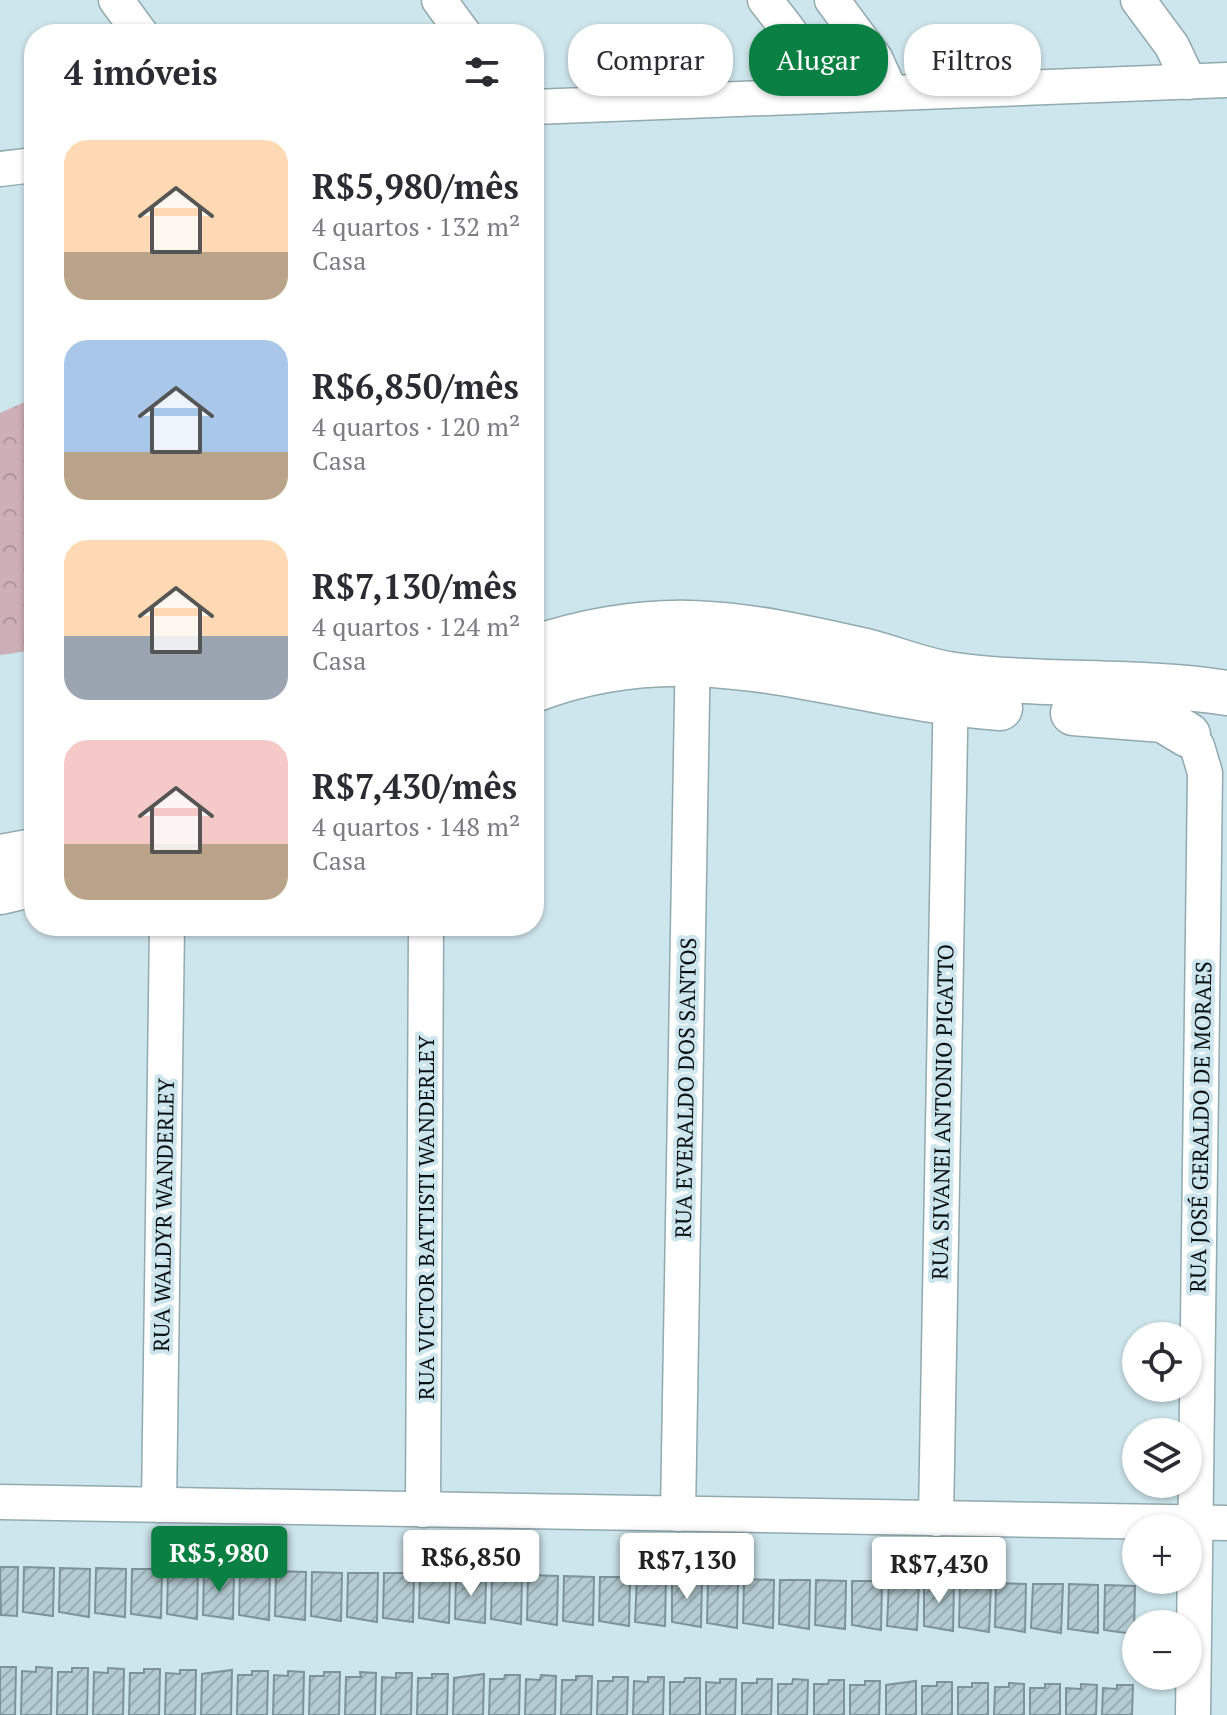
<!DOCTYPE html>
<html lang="pt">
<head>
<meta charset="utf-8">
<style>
  :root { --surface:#fff; --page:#f7f7f7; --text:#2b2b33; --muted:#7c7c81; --accent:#0b8043 }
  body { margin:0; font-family:"PT Serif",serif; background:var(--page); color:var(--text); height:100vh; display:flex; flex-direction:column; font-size:30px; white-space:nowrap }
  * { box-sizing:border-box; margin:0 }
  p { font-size:26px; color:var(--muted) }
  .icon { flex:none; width:44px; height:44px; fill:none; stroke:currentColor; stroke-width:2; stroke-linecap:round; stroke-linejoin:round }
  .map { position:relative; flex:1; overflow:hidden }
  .drawer { position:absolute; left:24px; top:24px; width:520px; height:912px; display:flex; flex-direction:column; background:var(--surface); border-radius:32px; box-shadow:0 2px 6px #0004 }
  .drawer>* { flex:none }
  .hud { position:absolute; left:568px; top:24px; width:538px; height:72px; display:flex; gap:16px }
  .buttons { position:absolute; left:1122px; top:1322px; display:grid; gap:16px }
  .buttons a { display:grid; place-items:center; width:80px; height:80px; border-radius:50%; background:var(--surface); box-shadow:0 2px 6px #0004; font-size:40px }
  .price { position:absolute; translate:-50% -68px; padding:0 18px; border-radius:8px; background:#fff; color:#222; font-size:26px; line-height:52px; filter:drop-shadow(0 2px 4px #0008) }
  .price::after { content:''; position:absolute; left:50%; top:48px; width:24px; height:18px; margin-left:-12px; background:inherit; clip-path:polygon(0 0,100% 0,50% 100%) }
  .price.current { background:var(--accent); color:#fff }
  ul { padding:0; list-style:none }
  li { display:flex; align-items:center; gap:24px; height:200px; padding:0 40px }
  li span { display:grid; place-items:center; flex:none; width:224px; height:160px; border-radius:24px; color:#555 }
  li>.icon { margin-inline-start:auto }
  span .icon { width:96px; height:96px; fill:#fffc; stroke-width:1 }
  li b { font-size:34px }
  h2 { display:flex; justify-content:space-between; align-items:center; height:96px; padding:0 40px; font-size:34px }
  .pill { padding:0 28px; border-radius:32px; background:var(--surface); box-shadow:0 2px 6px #0004; font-size:28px; line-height:72px }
  .pill.current { background:var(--accent); color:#fff }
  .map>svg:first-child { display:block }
  .forest { fill:url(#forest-crowns) }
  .building { fill:url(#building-hatch); stroke:#7c9399; stroke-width:2 }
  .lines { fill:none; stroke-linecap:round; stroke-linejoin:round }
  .street-casing { stroke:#91a9af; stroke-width:37 }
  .secondary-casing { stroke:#91a9af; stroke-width:47 }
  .street { stroke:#fff; stroke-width:34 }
  .secondary { stroke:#fff; stroke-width:44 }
  .labels { text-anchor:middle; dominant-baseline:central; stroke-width:8; stroke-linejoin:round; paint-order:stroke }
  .street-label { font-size:22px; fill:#081012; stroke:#cde5ec }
</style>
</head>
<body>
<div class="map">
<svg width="1227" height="1715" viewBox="0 0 1227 1715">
  <defs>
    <pattern id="forest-crowns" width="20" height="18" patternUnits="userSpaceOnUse" patternTransform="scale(2)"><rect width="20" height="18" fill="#ceaeb7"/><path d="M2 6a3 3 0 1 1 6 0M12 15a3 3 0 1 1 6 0" fill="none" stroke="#af959c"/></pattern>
    <pattern id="building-hatch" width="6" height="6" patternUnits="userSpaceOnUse" patternTransform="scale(2)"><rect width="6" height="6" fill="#b3cbd1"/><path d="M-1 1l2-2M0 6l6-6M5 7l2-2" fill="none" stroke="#98adb2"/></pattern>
  </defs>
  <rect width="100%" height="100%" fill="#cde5ec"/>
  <path class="forest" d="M34 398V650L0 655V413Z"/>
  <g class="building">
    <path d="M0 1567H18L17 1616 1 1615Z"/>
    <path d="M24 1567 54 1568 53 1616 23 1612Z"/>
    <path d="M60 1568 90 1569 89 1617 59 1612Z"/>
    <path d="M96 1568 126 1569 125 1617 95 1613Z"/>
    <path d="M132 1569H162L161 1618 131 1614Z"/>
    <path d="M168 1570H198L197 1619 167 1614Z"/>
    <path d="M204 1570 234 1571 233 1619 203 1615Z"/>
    <path d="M240 1571H270L269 1620 239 1615Z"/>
    <path d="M276 1571 306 1572 305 1620 275 1616Z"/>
    <path d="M312 1572 342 1573 341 1621 311 1616Z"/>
    <path d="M348 1573H378L377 1622 347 1617Z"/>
    <path d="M384 1573H414L413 1622 383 1618Z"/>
    <path d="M420 1574H450L449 1623 419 1618Z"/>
    <path d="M456 1574 486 1575 485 1623 455 1619Z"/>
    <path d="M492 1575 522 1576 521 1624 491 1619Z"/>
    <path d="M528 1575 558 1576 557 1625 527 1620Z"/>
    <path d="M564 1576 594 1577 593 1625 563 1621Z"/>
    <path d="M600 1577H630L629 1626 599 1621Z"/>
    <path d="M637 1577H666L665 1626 635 1622Z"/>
    <path d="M672 1578H702L701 1627 672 1622Z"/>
    <path d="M708 1578 738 1579 737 1628 707 1623Z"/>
    <path d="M744 1579 774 1580 773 1628 743 1623Z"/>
    <path d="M780 1580H810L809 1629 779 1624Z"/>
    <path d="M816 1580 846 1581 845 1629 815 1625Z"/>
    <path d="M852 1581H882L881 1630 852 1625Z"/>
    <path d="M889 1581 919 1582 917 1630 887 1626Z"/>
    <path d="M924 1582H954L953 1631 924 1626Z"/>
    <path d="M960 1582 991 1583 989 1632 959 1627Z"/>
    <path d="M996 1583 1026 1584 1025 1632 995 1627Z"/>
    <path d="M1033 1584H1063L1061 1633 1031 1628Z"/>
    <path d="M1069 1584 1098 1585V1633L1068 1629Z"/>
    <path d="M1105 1585 1135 1586 1134 1634 1104 1630Z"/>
    <path d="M0 1667H16L15 1715H0Z"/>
    <path d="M36 1667 52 1668 51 1715H21L22 1671 36 1672Z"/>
    <path d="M72 1668H88L87 1715H57L58 1672H72Z"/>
    <path d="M108 1668 124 1669 123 1715H93L94 1672 108 1673Z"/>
    <path d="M144 1669H160L159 1715H129L130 1673H144Z"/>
    <path d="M180 1670H196L195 1715H165L166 1673 180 1674Z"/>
    <path d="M232 1670 231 1715H201L202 1674Z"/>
    <path d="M252 1671H268L267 1715H237L238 1675H252Z"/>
    <path d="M288 1671 304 1672 303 1715H273L274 1675 288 1676Z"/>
    <path d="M324 1672H340L339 1715H309L310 1676H324Z"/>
    <path d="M360 1672 376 1673 375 1715H345L346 1677H361Z"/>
    <path d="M396 1673H412L411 1715H381L382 1677 396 1678Z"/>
    <path d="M432 1674H448L447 1715H417L418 1678H432Z"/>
    <path d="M484 1674 483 1715H453L454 1678Z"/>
    <path d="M505 1675H520L519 1715H489L490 1679H504Z"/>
    <path d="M541 1675 556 1676 555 1715H525L526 1679 540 1680Z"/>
    <path d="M576 1676H592L591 1715H561L562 1680H576Z"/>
    <path d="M613 1677H628L627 1715H597L598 1681H613Z"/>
    <path d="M648 1677H664L663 1715H633L634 1681 648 1682Z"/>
    <path d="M685 1678H700V1715H670V1682H684Z"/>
    <path d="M720 1679H736L735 1715H706V1682L720 1683Z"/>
    <path d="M757 1679H772L771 1715H742V1683H757Z"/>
    <path d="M793 1679 808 1680 807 1715H778V1684H792Z"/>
    <path d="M829 1680H844V1715H814V1684H828Z"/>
    <path d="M865 1681H880L879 1715H850V1685H865Z"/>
    <path d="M916 1681V1715H886V1685Z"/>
    <path d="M937 1682H952V1715H922V1686H937Z"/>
    <path d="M972 1683H988V1715H958V1687H972Z"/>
    <path d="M1009 1683 1024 1684V1715H994L995 1687H1009Z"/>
    <path d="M1045 1684H1060V1715H1030V1688H1045Z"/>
    <path d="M1081 1684 1097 1685 1096 1715H1066V1688L1081 1689Z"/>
    <path d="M1117 1685H1133L1132 1715H1102L1103 1688 1117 1689Z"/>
  </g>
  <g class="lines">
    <defs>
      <g id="street">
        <path d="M116 0 141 34"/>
        <path d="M439 0 464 34"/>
        <path d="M765 0C788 30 814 58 822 96"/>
        <path d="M832 0 875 58 891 93"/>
        <path d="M1138 0 1172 46 1189 82"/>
        <path d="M534 107 1227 80"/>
        <path d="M0 169 34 165"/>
        <path d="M1188 735 1197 746 1205 773 1193 1715"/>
        <path d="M0 1502 1227 1523"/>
        <path d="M159 1505 167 926"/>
        <path d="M423 1510 426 926"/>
        <path d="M678 1514 693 641"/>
        <path d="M936 1519 951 679"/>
      </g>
      <g id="secondary">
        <path d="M534 648C657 607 738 622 861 650 892 657 923 671 955 675 1045 687 1138 679 1227 693"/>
        <path d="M534 690C699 627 836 696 1000 708"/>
        <path d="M1073 713 1163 720 1188 735"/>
        <path d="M0 857 34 851"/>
        <path d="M0 892 34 884"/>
      </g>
    </defs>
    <use href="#street" class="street-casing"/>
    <use href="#secondary" class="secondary-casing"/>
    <use href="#street" class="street"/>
    <use href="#secondary" class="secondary"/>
  </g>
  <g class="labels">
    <g class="street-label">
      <text transform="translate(685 1088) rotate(-89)">RUA EVERALDO DOS SANTOS</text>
      <text transform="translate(942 1112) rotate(-89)">RUA SIVANEI ANTONIO PIGATTO</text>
      <text transform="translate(1200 1127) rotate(-89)">RUA JOSÉ GERALDO DE MORAES</text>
      <text transform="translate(163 1215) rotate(-89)">RUA WALDYR WANDERLEY</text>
      <text transform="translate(425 1218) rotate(-90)">RUA VICTOR BATTISTI WANDERLEY</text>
    </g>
  </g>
</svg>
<div class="buttons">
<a><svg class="icon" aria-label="locate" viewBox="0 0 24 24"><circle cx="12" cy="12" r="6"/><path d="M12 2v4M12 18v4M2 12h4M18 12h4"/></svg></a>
<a><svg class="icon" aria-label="layers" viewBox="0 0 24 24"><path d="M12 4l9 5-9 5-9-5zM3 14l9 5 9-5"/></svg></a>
<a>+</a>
<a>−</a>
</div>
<b class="price current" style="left:219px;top:1594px">R$5,980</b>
<b class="price" style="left:471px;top:1598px">R$6,850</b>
<b class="price" style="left:687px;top:1601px">R$7,130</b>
<b class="price" style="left:939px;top:1605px">R$7,430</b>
<div class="hud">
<a class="pill">Comprar</a>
<a class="pill current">Alugar</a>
<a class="pill">Filtros</a>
</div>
<section class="drawer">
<h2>4 imóveis<svg class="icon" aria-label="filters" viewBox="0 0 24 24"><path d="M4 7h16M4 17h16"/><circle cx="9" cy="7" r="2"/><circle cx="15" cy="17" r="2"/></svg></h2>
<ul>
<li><span style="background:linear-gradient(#ffd9b3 70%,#b9a48a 0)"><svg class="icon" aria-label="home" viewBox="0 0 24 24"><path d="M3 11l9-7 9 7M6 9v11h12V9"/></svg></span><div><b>R$5,980/mês</b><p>4 quartos · 132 m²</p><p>Casa</p></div></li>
<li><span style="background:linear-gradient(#a9c7e8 70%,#b9a48a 0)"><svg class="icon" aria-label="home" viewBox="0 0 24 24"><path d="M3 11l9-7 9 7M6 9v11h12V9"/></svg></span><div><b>R$6,850/mês</b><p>4 quartos · 120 m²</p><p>Casa</p></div></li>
<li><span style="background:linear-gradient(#ffd9b3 60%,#9aa5b1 0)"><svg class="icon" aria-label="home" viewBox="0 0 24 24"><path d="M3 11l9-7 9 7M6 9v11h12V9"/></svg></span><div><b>R$7,130/mês</b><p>4 quartos · 124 m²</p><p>Casa</p></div></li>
<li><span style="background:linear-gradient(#f6c9c9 65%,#b9a48a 0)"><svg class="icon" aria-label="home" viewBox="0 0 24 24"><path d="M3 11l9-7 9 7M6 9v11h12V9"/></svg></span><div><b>R$7,430/mês</b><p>4 quartos · 148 m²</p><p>Casa</p></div></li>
</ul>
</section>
</div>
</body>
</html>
